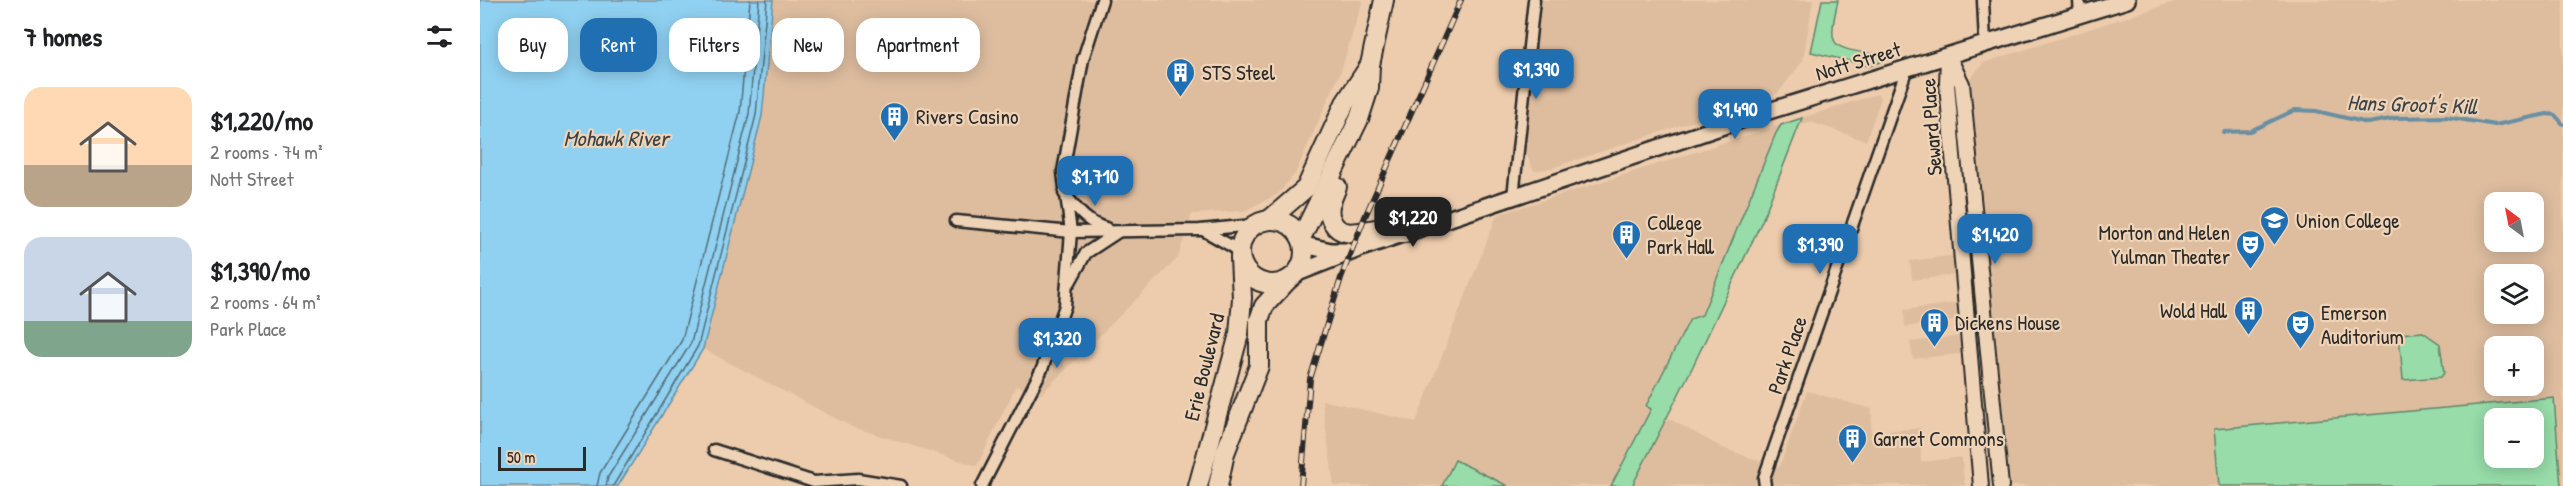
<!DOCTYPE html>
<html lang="en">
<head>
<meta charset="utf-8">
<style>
  :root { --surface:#fff; --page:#f2f2f2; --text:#202124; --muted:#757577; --accent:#1f6fb2 }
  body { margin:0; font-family:"Patrick Hand",sans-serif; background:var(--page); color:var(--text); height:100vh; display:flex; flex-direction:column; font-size:22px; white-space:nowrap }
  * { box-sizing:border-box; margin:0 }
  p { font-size:20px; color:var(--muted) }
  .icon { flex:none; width:33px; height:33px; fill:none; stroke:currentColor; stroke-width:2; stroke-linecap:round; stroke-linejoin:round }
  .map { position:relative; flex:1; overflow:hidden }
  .sheet { display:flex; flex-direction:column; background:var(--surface); width:480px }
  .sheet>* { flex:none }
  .hud { position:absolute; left:18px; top:18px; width:570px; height:54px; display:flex; gap:12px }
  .needle { width:39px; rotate:328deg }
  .controls { position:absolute; left:2004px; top:192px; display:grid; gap:12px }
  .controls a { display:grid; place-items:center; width:60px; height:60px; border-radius:12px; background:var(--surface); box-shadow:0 3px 15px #0003; font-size:30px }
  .scale { position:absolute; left:18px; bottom:15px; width:88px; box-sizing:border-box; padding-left:6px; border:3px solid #2b2b2b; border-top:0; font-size:16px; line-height:21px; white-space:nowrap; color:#2b2b2b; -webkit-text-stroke:4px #efd3b6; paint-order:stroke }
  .price { position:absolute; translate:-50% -51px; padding:0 14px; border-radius:12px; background:var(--accent); color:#fff; font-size:20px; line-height:39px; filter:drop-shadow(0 2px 3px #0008) }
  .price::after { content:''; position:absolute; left:50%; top:36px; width:18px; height:14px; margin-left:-9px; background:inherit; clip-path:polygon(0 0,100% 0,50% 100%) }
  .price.current { background:#222; color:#fff }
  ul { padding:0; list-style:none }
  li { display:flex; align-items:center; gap:18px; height:150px; padding:0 24px }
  li span { display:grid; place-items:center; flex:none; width:168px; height:120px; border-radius:18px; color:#555 }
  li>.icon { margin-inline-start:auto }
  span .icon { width:72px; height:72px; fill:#fffc; stroke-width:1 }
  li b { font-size:26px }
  h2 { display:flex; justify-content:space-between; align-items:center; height:72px; padding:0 24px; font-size:26px }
  .pill { padding:0 21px; border-radius:18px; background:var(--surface); box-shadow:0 3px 15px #0003; font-size:21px; line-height:54px }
  .pill.current { background:var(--accent); color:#fff }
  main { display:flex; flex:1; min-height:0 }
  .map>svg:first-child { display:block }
  .built { fill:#debd9f; fill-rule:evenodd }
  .green { fill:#97dca9; stroke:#61846a; stroke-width:1.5; fill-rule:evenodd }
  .water { fill:#90d1f1; stroke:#688fa2; stroke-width:1.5 }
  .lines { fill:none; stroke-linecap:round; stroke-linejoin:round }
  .shore { stroke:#536d7a; stroke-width:1.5 }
  .stream { stroke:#688fa2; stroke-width:4 }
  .minor-casing { stroke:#2b2b2b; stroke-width:15 }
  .tertiary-casing { stroke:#2b2b2b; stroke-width:18 }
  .secondary-casing { stroke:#2b2b2b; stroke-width:20 }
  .trunk-casing { stroke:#2b2b2b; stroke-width:22 }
  .minor { stroke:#efd3b6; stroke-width:10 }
  .tertiary { stroke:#efd3b6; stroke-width:14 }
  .secondary { stroke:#efd3b6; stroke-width:15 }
  .trunk { stroke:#efd3b6; stroke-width:18 }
  .rail-casing { stroke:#2b2b2b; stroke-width:6 }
  .rail { stroke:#efd3b6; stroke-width:4; stroke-dasharray:11; stroke-linecap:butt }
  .labels { text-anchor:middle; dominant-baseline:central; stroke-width:4.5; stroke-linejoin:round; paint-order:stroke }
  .street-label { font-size:21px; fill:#2b2b2b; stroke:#efd3b6 }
  .poi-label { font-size:21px; fill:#2b2b2b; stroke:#efd3b6; text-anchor:start }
  .water-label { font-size:22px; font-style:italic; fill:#3a4449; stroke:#efd3b6 }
</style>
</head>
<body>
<main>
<section class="sheet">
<h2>7 homes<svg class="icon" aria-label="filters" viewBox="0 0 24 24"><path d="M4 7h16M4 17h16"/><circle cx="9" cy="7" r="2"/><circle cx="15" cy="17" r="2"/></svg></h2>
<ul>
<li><span style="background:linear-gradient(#ffd9b3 65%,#b9a48a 0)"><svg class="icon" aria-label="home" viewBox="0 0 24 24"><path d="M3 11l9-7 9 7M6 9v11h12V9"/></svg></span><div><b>$1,220/mo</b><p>2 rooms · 74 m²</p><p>Nott Street</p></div></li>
<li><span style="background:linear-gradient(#c9d6e8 70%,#7fa58c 0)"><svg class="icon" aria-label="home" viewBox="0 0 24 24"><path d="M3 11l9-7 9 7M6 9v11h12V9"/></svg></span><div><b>$1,390/mo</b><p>2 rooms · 64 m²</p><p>Park Place</p></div></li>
</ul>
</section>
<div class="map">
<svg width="2083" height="486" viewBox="0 0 2083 486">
  <rect width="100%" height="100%" fill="#edccad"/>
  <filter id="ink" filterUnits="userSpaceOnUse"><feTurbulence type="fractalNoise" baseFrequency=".0167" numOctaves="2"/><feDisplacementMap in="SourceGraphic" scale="12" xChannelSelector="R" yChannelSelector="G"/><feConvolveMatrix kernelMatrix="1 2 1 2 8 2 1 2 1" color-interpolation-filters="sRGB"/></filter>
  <g filter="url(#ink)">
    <g class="built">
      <path d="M293 0H883L861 71 815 174 798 194 764 211 712 214 698 258 561 394 536 386 497 466 372 427 223 349 282 116Z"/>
      <path d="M1060 0H1333L1323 61 1298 93 1072 168 1054 171 1046 154 1048 101Z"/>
      <path d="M1700 0H2083V486H1530L1517 350 1433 359 1430 342 1515 332 1513 316 1425 327 1424 310 1512 298 1509 271 1432 280 1430 261 1507 251 1490 79 1503 63ZM2014 202H2054V242H2014ZM2014 274H2054V314H2014ZM2014 346H2054V386H2014ZM2014 418H2054V458H2014Z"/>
      <path d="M1397 94 1401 98 1386 141 1331 122 1296 133 1222 315 1166 406 1243 448 1299 468 1327 391 1392 409 1391 432 1441 428V462L1481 457 1485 485 854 486 842 400 936 422 1017 215Z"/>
    </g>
    <g class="green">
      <path d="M1342 0H1358C1347 50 1350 47 1399 55L1401 62 1389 66 1331 52Z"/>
      <path d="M1322 118 1282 221 1212 368 1152 486H1131L1171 409 1166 406 1210 319 1222 315 1296 133 1301 125Z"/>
      <path d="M1943 332 1960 344 1964 373 1961 377 1923 380 1919 334Z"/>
      <path d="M2074 398 2081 486H1739L1734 429ZM2014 418H2054V458H2014Z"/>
      <path d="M975 460 1028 486H962Z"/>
    </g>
    <path class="water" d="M0 0H293L282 116 223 349 138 486H0Z"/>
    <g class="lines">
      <g class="shore">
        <path d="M117 486 120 473 202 340 260 112 270 0"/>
        <path d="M126 486 128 477 211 343 269 114 279 0"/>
        <path d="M133 486 218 346 276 115 287 0"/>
      </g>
      <path class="stream" d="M1743 132 1770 131 1815 110 1836 111 1888 123 1916 118 1966 117 2015 125 2067 114 2075 115 2083 124"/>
      <defs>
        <g id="minor">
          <path d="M1503 0 1505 44"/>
          <path d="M1599 0 1600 15"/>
          <path d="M584 193C597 209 606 223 626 228"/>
          <path d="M1033 197 1054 0"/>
          <path d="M476 221 591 232 720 230 774 225"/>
          <path d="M723 230 760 251"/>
          <path d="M590 282 606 253 638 232"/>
          <path d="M234 450 334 482 378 479 421 486"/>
          <path d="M502 486 562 369 585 306 591 232 583 172 603 59 622 0"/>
          <path d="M1285 486 1284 478 1427 68"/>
        </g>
        <g id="tertiary">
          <path d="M1468 55 1482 84 1521 486"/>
          <path d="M1468 57 1467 84 1501 486"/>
        </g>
        <g id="secondary">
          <path d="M824 245 851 251H866"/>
          <path d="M815 274 884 247 1276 115 1647 0"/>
        </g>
        <g id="trunk">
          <path d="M857 187C852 200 845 210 853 223 864 242 889 227 906 228 912 228 919 232 924 233"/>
          <circle cx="792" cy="252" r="32"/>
          <path d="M789 220 826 188 865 103 890 65"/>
          <path d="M821 238 879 119 889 88 890 65 904 0"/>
          <path d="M718 486 759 334 762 298 760 258"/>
          <path d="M738 486 745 453 779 366V320L784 306 808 280"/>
        </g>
      </defs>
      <use href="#minor" class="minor-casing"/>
      <use href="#tertiary" class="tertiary-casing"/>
      <use href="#secondary" class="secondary-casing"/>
      <use href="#trunk" class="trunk-casing"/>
      <use href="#minor" class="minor"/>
      <use href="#tertiary" class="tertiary"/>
      <use href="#secondary" class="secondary"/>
      <use href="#trunk" class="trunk"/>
      <defs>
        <path id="rail" d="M821 486 830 379 861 278 884 219 981 0"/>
      </defs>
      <use href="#rail" class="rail-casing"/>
      <use href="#rail" class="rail"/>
    </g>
  </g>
  <defs>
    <symbol id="building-pin" viewBox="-11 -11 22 30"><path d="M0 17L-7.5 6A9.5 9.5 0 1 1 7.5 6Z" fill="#1f6fb2" stroke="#efd3b6"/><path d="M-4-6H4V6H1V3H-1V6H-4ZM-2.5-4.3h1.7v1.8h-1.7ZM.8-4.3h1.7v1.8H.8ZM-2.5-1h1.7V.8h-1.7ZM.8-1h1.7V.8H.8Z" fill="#fff"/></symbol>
    <symbol id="university-pin" viewBox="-11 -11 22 30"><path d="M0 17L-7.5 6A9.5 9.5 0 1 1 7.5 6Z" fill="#1f6fb2" stroke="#efd3b6"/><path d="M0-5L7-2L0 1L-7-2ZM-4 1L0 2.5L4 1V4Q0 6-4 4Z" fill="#fff"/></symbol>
    <symbol id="theatre-pin" viewBox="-11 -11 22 30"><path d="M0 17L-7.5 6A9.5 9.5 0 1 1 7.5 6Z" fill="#1f6fb2" stroke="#efd3b6"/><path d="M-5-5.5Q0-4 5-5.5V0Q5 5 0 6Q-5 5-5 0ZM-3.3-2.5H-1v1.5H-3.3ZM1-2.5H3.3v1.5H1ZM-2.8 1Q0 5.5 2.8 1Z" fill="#fff"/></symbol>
  </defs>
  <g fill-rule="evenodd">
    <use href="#building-pin" x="684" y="56" width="33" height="45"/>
    <use href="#building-pin" x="398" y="100" width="33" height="45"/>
    <use href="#university-pin" x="1778" y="204" width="33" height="45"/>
    <use href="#building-pin" x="1130" y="218" width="33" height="45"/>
    <use href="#theatre-pin" x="1754" y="228" width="33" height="45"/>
    <use href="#building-pin" x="1752" y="294" width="33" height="45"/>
    <use href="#building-pin" x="1438" y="306" width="33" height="45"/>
    <use href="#theatre-pin" x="1804" y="308" width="33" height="45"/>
    <use href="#building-pin" x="1356" y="422" width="33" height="45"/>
  </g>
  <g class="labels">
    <g class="street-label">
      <text transform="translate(1378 61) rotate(-17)">Nott Street</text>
      <text transform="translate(1451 127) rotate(-94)">Seward Place</text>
      <text transform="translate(1307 355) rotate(-71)">Park Place</text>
      <text transform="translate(724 367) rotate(-76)">Erie Boulevard</text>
    </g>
    <g class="poi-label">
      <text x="722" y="72">STS Steel</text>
      <text x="436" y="116">Rivers Casino</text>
      <text x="1816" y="220">Union College</text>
      <text x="1167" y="222">College<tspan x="1167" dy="24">Park Hall</tspan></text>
      <text x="1750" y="232" text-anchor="end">Morton and Helen<tspan x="1750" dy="24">Yulman Theater</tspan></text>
      <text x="1747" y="310" text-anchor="end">Wold Hall</text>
      <text x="1841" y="312">Emerson<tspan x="1841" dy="24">Auditorium</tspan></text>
      <text x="1475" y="322">Dickens House</text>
      <text x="1393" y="438">Garnet Commons</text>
    </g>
    <g class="water-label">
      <text transform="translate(1932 104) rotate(2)">Hans Groot's Kill</text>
      <text x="136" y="138">Mohawk River</text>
    </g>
  </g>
</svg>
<div class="controls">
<a><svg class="needle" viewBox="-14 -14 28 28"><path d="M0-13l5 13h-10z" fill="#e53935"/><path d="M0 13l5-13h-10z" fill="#757577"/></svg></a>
<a><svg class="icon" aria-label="layers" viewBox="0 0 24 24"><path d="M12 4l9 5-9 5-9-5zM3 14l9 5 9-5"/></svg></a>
<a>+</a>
<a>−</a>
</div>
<div class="scale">50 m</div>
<b class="price" style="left:1056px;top:100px">$1,390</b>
<b class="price" style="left:1255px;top:140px">$1,490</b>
<b class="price" style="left:615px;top:207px">$1,710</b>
<b class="price current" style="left:933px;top:248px">$1,220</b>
<b class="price" style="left:1515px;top:265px">$1,420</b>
<b class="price" style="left:1340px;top:275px">$1,390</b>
<b class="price" style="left:577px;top:369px">$1,320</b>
<div class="hud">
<a class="pill">Buy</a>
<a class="pill current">Rent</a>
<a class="pill">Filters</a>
<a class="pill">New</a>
<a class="pill">Apartment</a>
</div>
</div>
</main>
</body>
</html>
